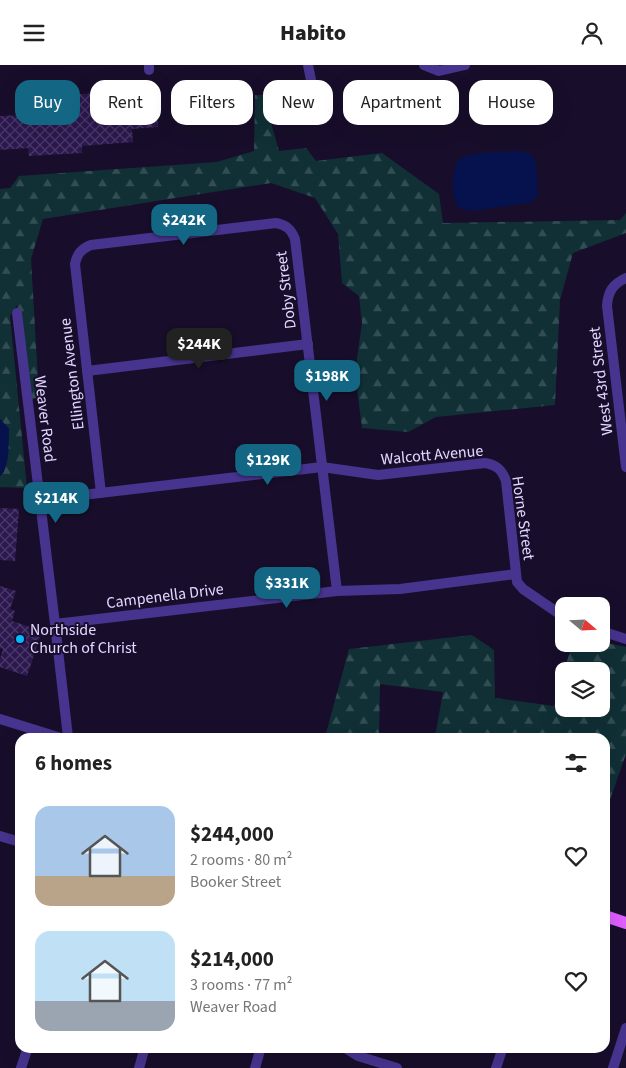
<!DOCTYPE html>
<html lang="en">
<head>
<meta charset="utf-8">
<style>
  :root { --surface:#fff; --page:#f2f2f2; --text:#222; --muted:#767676; --accent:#146685 }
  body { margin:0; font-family:"Source Sans 3",sans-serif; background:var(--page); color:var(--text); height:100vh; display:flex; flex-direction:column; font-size:19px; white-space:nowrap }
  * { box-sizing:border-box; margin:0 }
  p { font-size:16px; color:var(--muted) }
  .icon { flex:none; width:28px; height:28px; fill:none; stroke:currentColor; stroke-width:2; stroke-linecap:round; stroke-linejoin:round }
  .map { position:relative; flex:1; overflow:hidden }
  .sheet { position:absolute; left:15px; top:668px; width:595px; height:320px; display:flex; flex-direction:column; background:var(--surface); border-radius:15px; box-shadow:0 5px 20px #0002 }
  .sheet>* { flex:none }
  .top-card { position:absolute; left:15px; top:15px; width:596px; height:45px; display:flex; gap:10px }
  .needle { width:32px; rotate:109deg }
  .fabs { position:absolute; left:555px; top:532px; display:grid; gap:10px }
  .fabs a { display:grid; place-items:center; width:55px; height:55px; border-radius:10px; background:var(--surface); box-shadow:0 5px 20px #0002; font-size:25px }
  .price { position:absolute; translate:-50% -42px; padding:0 11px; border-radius:10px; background:var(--accent); color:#fff; font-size:16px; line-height:32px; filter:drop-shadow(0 1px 2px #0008) }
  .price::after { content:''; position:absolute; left:50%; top:30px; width:15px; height:11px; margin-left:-8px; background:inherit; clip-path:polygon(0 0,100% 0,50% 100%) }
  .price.current { background:#222; color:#fff }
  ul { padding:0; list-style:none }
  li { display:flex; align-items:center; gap:15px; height:125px; padding:0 20px }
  li span { display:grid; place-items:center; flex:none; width:140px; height:100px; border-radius:15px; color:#555 }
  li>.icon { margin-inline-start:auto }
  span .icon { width:60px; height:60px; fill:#fffc; stroke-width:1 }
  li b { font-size:21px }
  h2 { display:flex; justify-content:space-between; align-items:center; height:60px; padding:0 20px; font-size:21px }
  .tag { padding:0 18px; border-radius:15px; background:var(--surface); box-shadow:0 5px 20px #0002; font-size:18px; line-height:45px }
  .tag.current { background:var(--accent); color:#fff }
  header { display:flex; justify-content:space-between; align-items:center; height:65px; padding:0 20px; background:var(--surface); font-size:22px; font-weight:800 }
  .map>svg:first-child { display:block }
  .forest { fill:url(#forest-firs) }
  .water { fill:#05124d }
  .building { fill:url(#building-cross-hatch) }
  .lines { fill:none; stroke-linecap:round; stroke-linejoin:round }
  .minor { stroke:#47348f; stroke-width:10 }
  .major { stroke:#df5eff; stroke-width:12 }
  .poi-dot { fill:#03baff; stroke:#180e2b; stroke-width:2 }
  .labels { text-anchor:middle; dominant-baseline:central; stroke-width:4; stroke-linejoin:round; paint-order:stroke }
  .street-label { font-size:16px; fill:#e3d7ff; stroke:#180e2b }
  .poi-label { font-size:16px; fill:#e3d7ff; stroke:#180e2b; text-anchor:start }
</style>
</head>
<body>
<header><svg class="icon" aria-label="menu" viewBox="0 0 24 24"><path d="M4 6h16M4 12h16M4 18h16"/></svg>Habito<svg class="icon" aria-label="person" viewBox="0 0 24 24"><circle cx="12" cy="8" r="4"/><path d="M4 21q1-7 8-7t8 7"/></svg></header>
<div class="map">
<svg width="626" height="1003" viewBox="0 0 626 1003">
  <defs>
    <pattern id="forest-firs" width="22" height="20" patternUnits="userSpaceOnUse" patternTransform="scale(1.25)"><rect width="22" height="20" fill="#103036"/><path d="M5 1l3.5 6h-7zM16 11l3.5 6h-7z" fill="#334d54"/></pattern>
    <pattern id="building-cross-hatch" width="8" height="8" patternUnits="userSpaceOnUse" patternTransform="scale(1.25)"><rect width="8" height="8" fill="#2c184e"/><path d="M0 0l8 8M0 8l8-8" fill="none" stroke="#4a3969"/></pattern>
  </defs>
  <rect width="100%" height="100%" fill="#180e2b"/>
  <g class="forest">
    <path d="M255 30H263L279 86 306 83 316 96 382 88 439 129 443 158 620 155 626 148V168L573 188 560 235 555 340 436 352 408 367 362 363 355 308 362 258 359 231 342 218 338 169 315 133 271 118 43 154 31 194 39 332 32 334 17 240 10 251 27 423 0 422V411L4 407 9 364 0 354V124L10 123 19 111 217 97 254 86Z"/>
    <path d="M472 570 494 585 495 633 554 641 564 608V644H601V606H564L572 579H601V577L626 582V689L605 749V672H435L443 627 380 619 379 672H325L349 584Z"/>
  </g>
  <g class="water">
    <path d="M522 86 531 90 536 97 538 129 534 136 523 139 508 140 506 143 502 141C490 143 470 149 460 143 450 137 451 99 461 93 472 87 508 87 522 86Z"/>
    <path d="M0 354 9 364C8 379 11 400 0 411Z"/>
  </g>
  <g class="building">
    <path d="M127 26V31L156 29 158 62 132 64 133 77 82 81V88L29 91 28 83 0 85V51L23 50 22 33Z"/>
    <path d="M0 443 19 444 15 496 0 495Z"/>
    <path d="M0 521 16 526 10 544 15 546 12 556 42 566 27 611 0 602V594L3 584 0 583Z"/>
  </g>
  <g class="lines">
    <g class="minor">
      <path d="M149 0V5"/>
      <path d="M308 0 316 40"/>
      <path d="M424 0 439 6 465 0"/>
      <path d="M626 213C613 219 608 226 607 241L626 402"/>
      <path d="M17 248 55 559 68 672"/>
      <path d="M87 306 308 279"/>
      <path d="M101 428 75 199C77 189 81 184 91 180L276 158C286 160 291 164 295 174L337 526"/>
      <path d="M40 435 322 402 378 410 485 398C497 400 502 405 506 416L517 517 523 524 564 552"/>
      <path d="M55 559 337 526 400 524 516 509"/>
      <path d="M601 566 626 574"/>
      <path d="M0 654 58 672"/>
      <path d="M0 771 20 777"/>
      <path d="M347 984 358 991 397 1003"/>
      <path d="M21 1003 28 982"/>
      <path d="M139 1003 145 982"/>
      <path d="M255 1003 261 982"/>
      <path d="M496 1003 503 982"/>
      <path d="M613 1003 626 963"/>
    </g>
    <path class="major" d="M605 851 626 858"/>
  </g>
  <circle class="poi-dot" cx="20" cy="574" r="5"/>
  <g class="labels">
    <g class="street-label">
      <text transform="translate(286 225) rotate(-97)">Doby Street</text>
      <text transform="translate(72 309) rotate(-97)">Ellington Avenue</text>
      <text transform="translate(601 316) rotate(-97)">West 43rd Street</text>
      <text transform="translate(45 354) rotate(83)">Weaver Road</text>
      <text transform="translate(432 390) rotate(-5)">Walcott Avenue</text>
      <text transform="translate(523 453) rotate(82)">Horne Street</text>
      <text transform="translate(165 531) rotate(-7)">Campenella Drive</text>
    </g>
    <g class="poi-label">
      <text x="30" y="565">Northside<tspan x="30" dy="18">Church of Christ</tspan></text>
    </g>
  </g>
</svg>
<div class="fabs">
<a><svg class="needle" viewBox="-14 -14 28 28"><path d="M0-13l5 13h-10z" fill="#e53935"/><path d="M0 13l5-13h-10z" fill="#767676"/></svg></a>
<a><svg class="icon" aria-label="layers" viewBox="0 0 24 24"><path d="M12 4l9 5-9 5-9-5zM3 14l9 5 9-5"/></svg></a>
</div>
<b class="price" style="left:184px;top:181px">$242K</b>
<b class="price current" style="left:199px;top:305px">$244K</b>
<b class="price" style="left:327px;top:337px">$198K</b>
<b class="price" style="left:268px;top:421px">$129K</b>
<b class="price" style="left:56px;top:459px">$214K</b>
<b class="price" style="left:287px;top:544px">$331K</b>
<div class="top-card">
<a class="tag current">Buy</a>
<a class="tag">Rent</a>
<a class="tag">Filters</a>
<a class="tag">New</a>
<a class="tag">Apartment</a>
<a class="tag">House</a>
</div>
<section class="sheet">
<h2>6 homes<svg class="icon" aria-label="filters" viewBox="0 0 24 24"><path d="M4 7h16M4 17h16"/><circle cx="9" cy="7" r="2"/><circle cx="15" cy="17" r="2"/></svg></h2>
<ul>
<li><span style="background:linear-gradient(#a9c7e8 70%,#b9a48a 0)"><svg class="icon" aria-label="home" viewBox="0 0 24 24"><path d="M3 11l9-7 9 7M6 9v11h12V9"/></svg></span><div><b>$244,000</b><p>2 rooms · 80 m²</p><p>Booker Street</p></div><svg class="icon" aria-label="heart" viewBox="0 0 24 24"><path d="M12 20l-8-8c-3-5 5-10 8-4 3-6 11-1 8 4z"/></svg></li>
<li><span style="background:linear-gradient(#bfe0f5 70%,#9aa5b1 0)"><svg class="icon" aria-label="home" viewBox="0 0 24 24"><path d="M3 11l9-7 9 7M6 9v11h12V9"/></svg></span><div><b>$214,000</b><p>3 rooms · 77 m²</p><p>Weaver Road</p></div><svg class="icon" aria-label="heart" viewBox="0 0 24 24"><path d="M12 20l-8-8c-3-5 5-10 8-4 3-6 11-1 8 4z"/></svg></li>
</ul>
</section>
</div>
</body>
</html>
